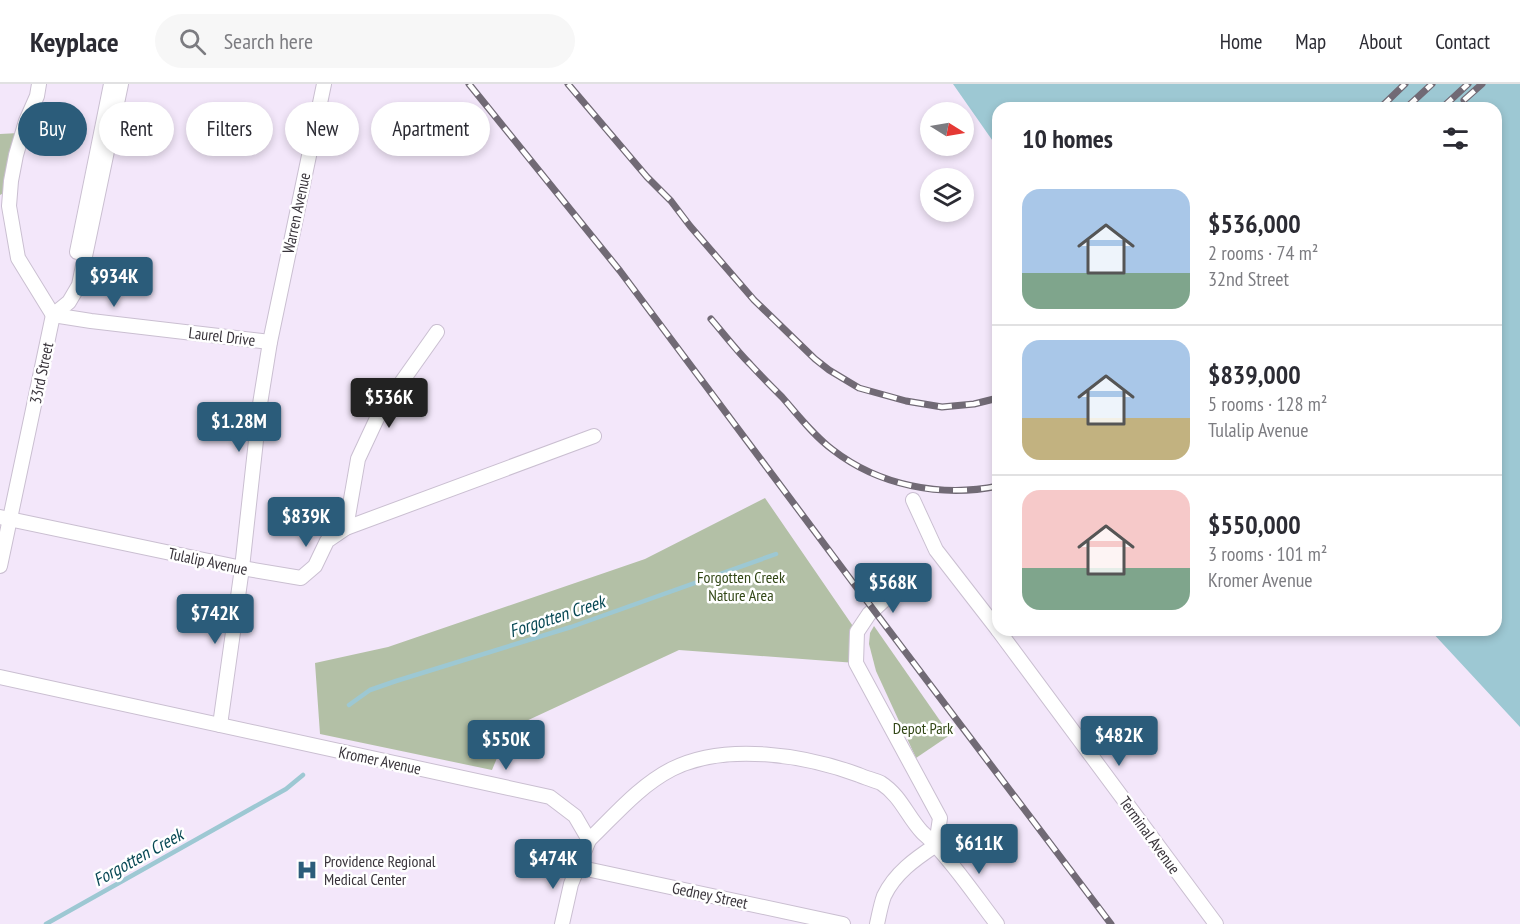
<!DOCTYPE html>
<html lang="en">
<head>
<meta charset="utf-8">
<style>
  :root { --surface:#fff; --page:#f7f7f7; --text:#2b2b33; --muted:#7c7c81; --line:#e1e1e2; --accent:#2b5c7a }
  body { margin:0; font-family:"PT Sans Narrow",sans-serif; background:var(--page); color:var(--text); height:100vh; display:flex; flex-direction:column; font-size:22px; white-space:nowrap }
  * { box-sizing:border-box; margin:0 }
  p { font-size:20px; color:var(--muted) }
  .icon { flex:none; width:33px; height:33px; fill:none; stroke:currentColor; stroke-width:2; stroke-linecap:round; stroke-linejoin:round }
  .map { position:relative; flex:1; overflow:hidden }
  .details { position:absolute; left:992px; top:18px; width:510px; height:534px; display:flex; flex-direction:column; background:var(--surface); border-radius:18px; box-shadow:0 3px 9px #0003 }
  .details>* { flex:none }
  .banner { position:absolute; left:18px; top:18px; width:570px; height:54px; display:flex; gap:12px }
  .needle { width:39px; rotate:101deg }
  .tools { position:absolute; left:920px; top:18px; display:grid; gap:12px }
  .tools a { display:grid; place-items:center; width:54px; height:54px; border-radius:50%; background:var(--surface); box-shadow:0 3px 9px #0003; font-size:30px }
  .price { position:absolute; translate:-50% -51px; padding:0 14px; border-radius:6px; background:var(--accent); color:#fff; font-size:20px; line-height:39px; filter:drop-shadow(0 2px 3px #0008) }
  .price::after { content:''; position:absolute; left:50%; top:36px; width:18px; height:14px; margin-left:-9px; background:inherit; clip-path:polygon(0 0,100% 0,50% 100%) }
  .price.selected { background:#222; color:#fff }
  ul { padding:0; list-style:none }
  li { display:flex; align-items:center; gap:18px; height:150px; padding:0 30px }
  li+li { border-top:2px solid var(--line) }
  li span { display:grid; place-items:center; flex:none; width:168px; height:120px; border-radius:18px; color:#555 }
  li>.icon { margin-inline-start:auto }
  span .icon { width:72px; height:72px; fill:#fffc; stroke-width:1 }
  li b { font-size:26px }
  h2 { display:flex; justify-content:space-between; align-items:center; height:72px; padding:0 30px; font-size:26px }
  .tag { padding:0 21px; border-radius:27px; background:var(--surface); box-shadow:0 3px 9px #0003; font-size:21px; line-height:54px }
  .tag.selected { background:var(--accent); color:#fff }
  header { display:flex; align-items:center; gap:36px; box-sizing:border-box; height:84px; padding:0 30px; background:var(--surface); border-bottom:2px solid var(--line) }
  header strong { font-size:28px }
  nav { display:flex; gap:33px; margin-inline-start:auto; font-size:21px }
  .search { width:420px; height:54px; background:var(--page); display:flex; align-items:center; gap:15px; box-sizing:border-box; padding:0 21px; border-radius:33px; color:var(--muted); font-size:22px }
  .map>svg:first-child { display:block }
  .green { fill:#b3c0a6 }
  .water { fill:#9dc8d3 }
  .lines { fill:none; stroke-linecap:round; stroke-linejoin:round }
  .stream { stroke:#9dc8d3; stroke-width:4.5 }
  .minor-casing { stroke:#cabfd1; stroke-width:16 }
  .minor { stroke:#fff; stroke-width:14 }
  .rail-casing { stroke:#716a75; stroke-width:7 }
  .rail { stroke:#fff; stroke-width:4.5; stroke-dasharray:14; stroke-linecap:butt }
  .labels { text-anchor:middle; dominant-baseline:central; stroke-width:5; stroke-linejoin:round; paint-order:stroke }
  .street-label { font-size:16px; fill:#39343b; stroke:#fff }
  .park-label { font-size:16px; fill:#324716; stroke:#fff }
  .poi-label { font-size:16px; fill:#39343b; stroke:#fff; text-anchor:start }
  .water-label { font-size:18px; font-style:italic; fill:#074854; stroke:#fff }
</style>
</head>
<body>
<header>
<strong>Keyplace</strong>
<div class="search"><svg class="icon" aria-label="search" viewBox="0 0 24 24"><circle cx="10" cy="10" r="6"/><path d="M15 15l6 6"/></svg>Search here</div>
<nav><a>Home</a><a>Map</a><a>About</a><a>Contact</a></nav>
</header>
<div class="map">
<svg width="1520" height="840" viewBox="0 0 1520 840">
  <rect width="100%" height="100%" fill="#f3e7fa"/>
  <g class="green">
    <path d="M19 49 7 107 0 111V50Z"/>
    <path d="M765 414 857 548 856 579 679 566 509 645 492 686 320 650 315 579 388 563 645 475Z"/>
    <path d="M874 542 950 651 916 674 876 587 869 560 870 549Z"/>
  </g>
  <path class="water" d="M953 0H1520V643L1430 546H1496V24H998L997 63Z"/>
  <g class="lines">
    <g class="stream">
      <path d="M349 621 370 606 396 597 571 543 776 470"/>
      <path d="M46 840 286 705 303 691"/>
    </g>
    <defs>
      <g id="minor">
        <path d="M39 0 37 12 26 37 16 71 11 97 9 122 18 174 53 231 91 237 270 258"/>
        <path d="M77 168 111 0"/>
        <path d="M913 416 936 466 998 546"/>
        <path d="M0 433 242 484 301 494 315 482 327 457 346 444 594 352"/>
        <path d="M346 444 358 375 379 330 437 248"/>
        <path d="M0 482 53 231 69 218 79 201 121 0"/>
        <path d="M895 506 869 530 857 548 856 579 940 734 936 761"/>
        <path d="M998 546 1216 840"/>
        <path d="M0 593 550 713 575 732 589 756C615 731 639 702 672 685 726 658 805 671 859 691 866 694 874 696 881 699 901 712 907 732 922 748 926 752 931 756 935 761 957 784 977 814 997 840"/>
        <path d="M220 641 242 484 260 320 270 258 324 0"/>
        <path d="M577 783 843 840"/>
        <path d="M562 840 571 800 589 756"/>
        <path d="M877 840C879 831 881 820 884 812 895 789 915 775 936 761"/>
      </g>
    </defs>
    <use href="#minor" class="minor-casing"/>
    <use href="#minor" class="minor"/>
    <defs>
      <g id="rail">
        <path d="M469 0 620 187 854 500 1111 840"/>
        <path d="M568 0 647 93 671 117 690 142 754 216 815 275 829 286 859 304 906 317 942 323 974 320 998 314"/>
        <path d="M1464 16 1482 0"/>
        <path d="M1380 24 1405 0"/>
        <path d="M1406 24 1432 0"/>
        <path d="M1442 24 1468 0"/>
        <path d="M711 235C724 250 736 266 750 280 760 291 771 302 782 313 798 331 813 351 833 366 878 401 941 414 998 402"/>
      </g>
    </defs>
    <use href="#rail" class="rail-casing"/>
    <use href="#rail" class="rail"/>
  </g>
  <defs>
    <symbol id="hospital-bare" viewBox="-9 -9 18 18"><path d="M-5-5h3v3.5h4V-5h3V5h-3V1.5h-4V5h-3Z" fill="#2b5c7a" stroke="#fff" stroke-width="2.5" paint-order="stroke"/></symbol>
  </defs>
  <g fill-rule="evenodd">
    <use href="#hospital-bare" x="292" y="771" width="30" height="30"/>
  </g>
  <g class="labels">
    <g class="street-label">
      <text transform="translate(296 129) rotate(-78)">Warren Avenue</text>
      <text transform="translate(222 252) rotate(7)">Laurel Drive</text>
      <text transform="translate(41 289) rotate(-78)">33rd Street</text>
      <text transform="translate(208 477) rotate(12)">Tulalip Avenue</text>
      <text transform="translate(380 676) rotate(12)">Kromer Avenue</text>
      <text transform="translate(1150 751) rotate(54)">Terminal Avenue</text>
      <text transform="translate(710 811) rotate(12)">Gedney Street</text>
    </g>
    <g class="park-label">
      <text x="741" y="493">Forgotten Creek<tspan x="741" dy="18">Nature Area</tspan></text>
      <text x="923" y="644">Depot Park</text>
    </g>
    <g class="poi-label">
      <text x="324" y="777">Providence Regional<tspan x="324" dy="18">Medical Center</tspan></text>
    </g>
    <g class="water-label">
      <text transform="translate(557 532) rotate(-18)">Forgotten Creek</text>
      <text transform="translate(138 773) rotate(-29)">Forgotten Creek</text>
    </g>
  </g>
</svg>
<div class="tools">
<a><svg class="needle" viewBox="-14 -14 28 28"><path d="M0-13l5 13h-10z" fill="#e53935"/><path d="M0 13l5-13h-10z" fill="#7c7c81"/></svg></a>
<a><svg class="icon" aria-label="layers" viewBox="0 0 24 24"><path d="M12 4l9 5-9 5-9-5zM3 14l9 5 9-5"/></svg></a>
</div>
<b class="price" style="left:114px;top:224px">$934K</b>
<b class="price selected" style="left:389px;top:345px">$536K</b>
<b class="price" style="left:239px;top:369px">$1.28M</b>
<b class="price" style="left:306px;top:464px">$839K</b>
<b class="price" style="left:893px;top:530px">$568K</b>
<b class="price" style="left:215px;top:561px">$742K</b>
<b class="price" style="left:1119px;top:683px">$482K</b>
<b class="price" style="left:506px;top:687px">$550K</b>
<b class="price" style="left:979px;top:791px">$611K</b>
<b class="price" style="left:553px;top:806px">$474K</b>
<div class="banner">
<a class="tag selected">Buy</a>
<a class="tag">Rent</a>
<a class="tag">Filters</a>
<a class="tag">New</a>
<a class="tag">Apartment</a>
</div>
<section class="details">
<h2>10 homes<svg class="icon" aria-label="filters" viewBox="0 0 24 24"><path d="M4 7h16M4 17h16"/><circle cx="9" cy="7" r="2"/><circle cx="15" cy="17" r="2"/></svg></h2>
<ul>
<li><span style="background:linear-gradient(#a9c7e8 70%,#7fa58c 0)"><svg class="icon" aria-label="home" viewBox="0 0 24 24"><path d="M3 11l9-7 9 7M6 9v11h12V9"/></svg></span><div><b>$536,000</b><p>2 rooms · 74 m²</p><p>32nd Street</p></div></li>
<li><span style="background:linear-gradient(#a9c7e8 65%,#c2b280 0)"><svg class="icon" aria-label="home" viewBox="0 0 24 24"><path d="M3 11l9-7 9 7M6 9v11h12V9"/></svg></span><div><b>$839,000</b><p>5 rooms · 128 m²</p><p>Tulalip Avenue</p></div></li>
<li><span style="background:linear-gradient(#f6c9c9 65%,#7fa58c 0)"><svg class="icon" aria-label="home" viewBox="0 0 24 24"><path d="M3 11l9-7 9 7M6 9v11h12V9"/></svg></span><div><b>$550,000</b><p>3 rooms · 101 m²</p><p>Kromer Avenue</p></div></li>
</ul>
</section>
</div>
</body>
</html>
